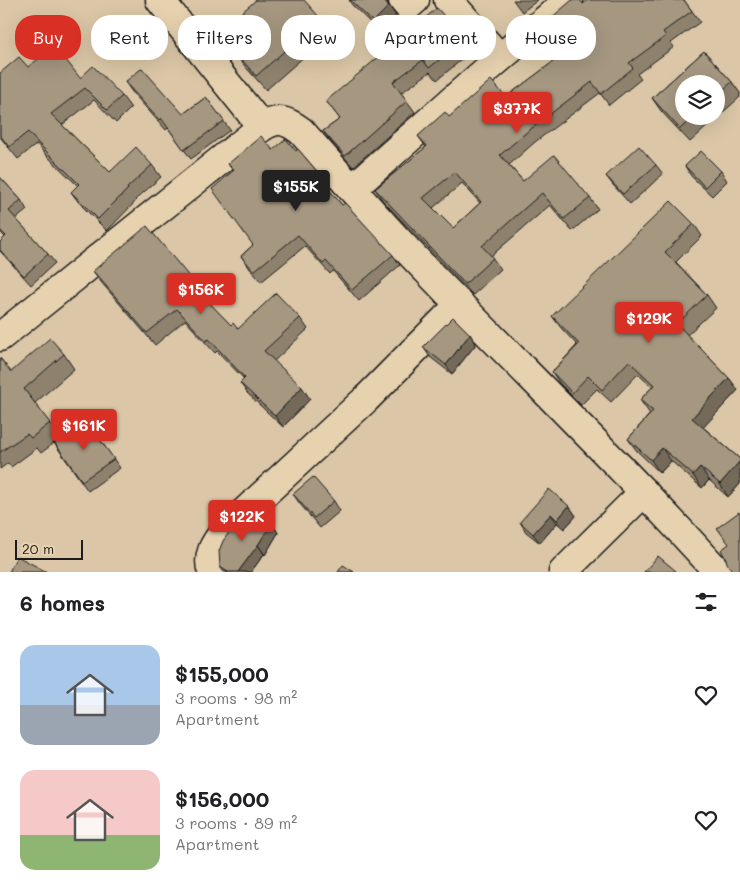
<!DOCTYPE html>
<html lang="en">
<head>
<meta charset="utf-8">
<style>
  :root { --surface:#fff; --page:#f6f6f6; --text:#202124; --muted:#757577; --accent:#d93025 }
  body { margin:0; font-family:Mali,sans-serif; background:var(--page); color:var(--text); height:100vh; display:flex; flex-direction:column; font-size:19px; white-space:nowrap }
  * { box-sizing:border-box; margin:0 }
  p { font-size:16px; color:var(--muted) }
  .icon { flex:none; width:28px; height:28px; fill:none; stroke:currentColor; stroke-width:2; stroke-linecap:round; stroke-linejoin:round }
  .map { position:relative; height:572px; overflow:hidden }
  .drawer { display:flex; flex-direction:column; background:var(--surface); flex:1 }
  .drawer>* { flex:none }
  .banner { position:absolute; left:15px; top:15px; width:710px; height:45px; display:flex; gap:10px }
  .buttons { position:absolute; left:675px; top:75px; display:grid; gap:10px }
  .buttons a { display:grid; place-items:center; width:50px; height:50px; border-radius:50%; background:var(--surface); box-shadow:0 5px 20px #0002; font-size:25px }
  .scale { position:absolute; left:15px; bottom:12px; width:68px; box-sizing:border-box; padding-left:5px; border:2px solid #1c1c1c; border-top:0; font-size:14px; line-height:18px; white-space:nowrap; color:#1c1c1c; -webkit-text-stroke:4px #e7d2b0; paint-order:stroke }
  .price { position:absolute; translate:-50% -42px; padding:0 11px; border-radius:5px; background:var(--accent); color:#fff; font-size:16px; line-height:32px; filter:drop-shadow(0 1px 2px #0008) }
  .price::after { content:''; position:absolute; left:50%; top:30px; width:15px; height:11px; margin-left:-8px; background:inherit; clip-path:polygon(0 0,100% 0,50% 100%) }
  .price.selected { background:#222; color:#fff }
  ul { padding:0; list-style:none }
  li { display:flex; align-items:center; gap:15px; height:125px; padding:0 20px }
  li span { display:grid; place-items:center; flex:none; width:140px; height:100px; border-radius:15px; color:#555 }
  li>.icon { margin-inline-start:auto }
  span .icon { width:60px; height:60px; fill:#fffc; stroke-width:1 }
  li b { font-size:21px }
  h2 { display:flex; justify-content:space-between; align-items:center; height:60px; padding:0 20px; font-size:21px }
  .pill { padding:0 18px; border-radius:20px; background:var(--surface); box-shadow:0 5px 20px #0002; font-size:18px; line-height:45px }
  .pill.selected { background:var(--accent); color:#fff }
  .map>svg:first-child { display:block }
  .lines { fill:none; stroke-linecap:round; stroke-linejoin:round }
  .minor-casing { stroke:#1c1c1c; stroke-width:31 }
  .minor { stroke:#e7d2b0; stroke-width:28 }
  .wall { fill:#8e826e; stroke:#1c1c1c; fill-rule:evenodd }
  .shaded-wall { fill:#746a5a; stroke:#1c1c1c }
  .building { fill:#a59780; stroke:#1c1c1c; fill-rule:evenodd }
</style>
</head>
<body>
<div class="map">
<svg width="740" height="572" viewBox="0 0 740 572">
  <rect width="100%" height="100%" fill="#dbc7a7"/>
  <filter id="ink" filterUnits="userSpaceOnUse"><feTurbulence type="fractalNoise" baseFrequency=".02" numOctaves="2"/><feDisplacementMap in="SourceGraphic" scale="10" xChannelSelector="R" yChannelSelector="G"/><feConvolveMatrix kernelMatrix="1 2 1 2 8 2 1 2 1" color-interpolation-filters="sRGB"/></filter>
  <g filter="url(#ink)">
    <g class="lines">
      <defs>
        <g id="minor">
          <path d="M160 0 262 127"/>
          <path d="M403 0 408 6 415 0"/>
          <path d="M448 0 500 58"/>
          <path d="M352 189 500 58 569 0"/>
          <path d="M0 337 262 127C278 117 286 120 301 131 337 172 372 213 410 253 512 360 619 462 718 572"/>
          <path d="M212 572C206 555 215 543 225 530L366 399 460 304"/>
          <path d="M563 572 644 492"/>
        </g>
      </defs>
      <use href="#minor" class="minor-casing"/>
      <use href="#minor" class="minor"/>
    </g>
    <g class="wall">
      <path d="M349 0H386L390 7 396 16 380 32 352 5Z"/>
      <path d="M513 0H538L522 12Z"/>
      <path d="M684 0 700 22 671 43 674 47 637 74 641 79 609 105 600 93 535 142 509 165 523 181 590 198 598 209 572 231 550 205 491 256 501 269 473 295 383 201 375 189 426 147 418 136 449 117 506 97 565 53 551 36 543 25 583 4ZM462 183 480 203 453 228 433 208Z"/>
      <path d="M321 19 331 33 266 90 227 46 218 33Z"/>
      <path d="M465 39 472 51 437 80 430 72 401 93 415 112 353 167 331 142 323 131 340 119 326 101Z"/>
      <path d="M704 51 732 82 740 93V97L690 142 661 111 652 98ZM684 84H716V116H684Z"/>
      <path d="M28 67 122 96 131 108 116 123 94 100 62 125 110 172 152 165 161 177 135 200 136 201 107 231 80 204 71 192 78 186 45 154 37 144 18 159 0 137V73Z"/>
      <path d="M125 82 183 114 206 97 230 130 191 159 168 128 166 130 132 92Z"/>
      <path d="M273 150 296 151 321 176 328 186 327 187 342 205 393 255 400 265 359 301 333 271 330 274 305 246 261 282 248 266 241 256 253 245 233 171 228 164Z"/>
      <path d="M656 165 663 174 630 204 613 185 606 176Z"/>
      <path d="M685 166 721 171 727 181 712 196 691 176Z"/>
      <path d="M0 177 21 200 27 210 16 219 48 254 55 263 31 285 0 251V242L5 237 0 232Z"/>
      <path d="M694 224 702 236 676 262 707 295 716 308 687 335 729 378 738 390 703 427 740 459V484L728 497 709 480 702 488 671 461 660 473 637 451 628 439 650 414 640 400 652 387 638 374 611 402 597 389 581 405 560 384 552 372 577 345 561 328 552 316Z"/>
      <path d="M93 271 202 292 209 303 231 325 238 329 300 318 308 329 274 361 310 399 283 427 248 394 240 383 244 379 217 351 215 353 185 320 155 345 101 282Z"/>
      <path d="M470 334 476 344 452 374 430 357 423 347Z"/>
      <path d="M64 354 74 369 35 403 60 438 86 420 120 468 88 491 54 443 41 453 37 448 11 467 8 463 0 469V358L11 372Z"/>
      <path d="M293 494 334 501 340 511 320 528 300 504Z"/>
      <path d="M569 506 576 516 564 529 557 523 540 543 526 532 520 522Z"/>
      <path d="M272 523 278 533 265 555 264 554 251 572H224L220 567Z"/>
    </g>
    <g class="shaded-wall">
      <path d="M384 0H386L390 7 396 16 380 32 373 22Z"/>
      <path d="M470 334 476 344 452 374 446 365Z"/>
      <path d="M729 378 738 390 701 430 692 418Z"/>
      <path d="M302 387 310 399 283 427 275 416Z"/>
      <path d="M662 448 671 461 660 473 651 460Z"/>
      <path d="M740 461V484L728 497 720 484Z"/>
      <path d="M700 467 709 480 702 488 693 475Z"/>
      <path d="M569 506 576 516 564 529 557 520Z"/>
      <path d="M551 514 557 523 540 543 533 534Z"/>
      <path d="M272 523 278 533 265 555 258 545Z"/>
      <path d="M258 545 264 554 251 572H238Z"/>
    </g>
    <g class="building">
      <path d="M256 0H304L321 19 256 76 218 33Z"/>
      <path d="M350 0H384L389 6 373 22Z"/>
      <path d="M572 0H580L583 4 588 0H684L692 11 663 32 666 36 629 63 633 68 601 94 592 82 528 131 500 155 523 181 554 155 590 198 564 219 542 193 482 246 493 258 465 284 375 189 427 146 418 136 445 112 449 117 491 80 506 97 566 52 543 25ZM455 172 481 202 453 228 423 198Z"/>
      <path d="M437 8 465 39 429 68 423 60 393 82 407 101 345 156 323 131 340 119 326 101Z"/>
      <path d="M55 46 80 78 93 66 122 96 107 110 85 88 51 114 110 172 136 147 152 165 127 188 128 189 98 219 71 192 79 184 37 142 28 132 9 147 0 135V73L19 57 28 67Z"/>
      <path d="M704 51 732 82 716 96V84H684V116H694L680 129 652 98Z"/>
      <path d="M142 68 183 114 206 97 224 121 184 150 161 118 159 120 125 82Z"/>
      <path d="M261 136 273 150 286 139 296 151 298 149 321 176 319 178 342 205 345 203 393 255 352 290 326 261 323 264 298 235 254 271 241 256 253 245 212 189 234 170 228 164Z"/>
      <path d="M639 146 656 165 623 194 606 176Z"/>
      <path d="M701 151 721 171 705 187 685 166Z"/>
      <path d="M0 177 21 200 9 211 48 254 24 276 0 250V242L6 236 0 230Z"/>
      <path d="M671 201 694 224 665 252 707 295 677 324 729 378 692 418 740 459V461L720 484 700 467 693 475 662 448 651 460 628 439 653 411 640 400 654 385 629 361 602 390 588 376 572 393 552 372 579 344 552 316Z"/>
      <path d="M147 226 202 292 200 293 231 325 233 323 238 329 276 293 300 318 264 351 302 387 275 416 240 383 245 378 209 339 206 341 177 309 147 333 93 271Z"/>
      <path d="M453 317 470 334 446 365 423 347Z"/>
      <path d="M50 338 64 354 24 389 50 423 31 438 27 434 0 452V358L11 372Z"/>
      <path d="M86 420 114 459 82 481 54 442Z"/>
      <path d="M313 477 334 501 314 518 293 494Z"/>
      <path d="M549 489 569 506 557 520 551 514 533 534 520 522Z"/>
      <path d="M251 511 272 523 258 545 238 572H228L220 567 219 551 223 541 230 531Z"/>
      <path d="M739 512 740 514V572H733L727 563 726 559 721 550 729 544 717 528Z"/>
      <path d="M17 556 47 572H9Z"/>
      <path d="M658 556 676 571 675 572H644Z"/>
      <path d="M343 565 354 572H338Z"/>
    </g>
  </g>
</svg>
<div class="buttons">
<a><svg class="icon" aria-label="layers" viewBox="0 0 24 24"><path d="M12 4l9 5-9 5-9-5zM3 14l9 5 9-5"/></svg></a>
</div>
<div class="scale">20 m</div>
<b class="price" style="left:517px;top:134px">$377K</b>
<b class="price selected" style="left:296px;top:212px">$155K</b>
<b class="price" style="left:201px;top:315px">$156K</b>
<b class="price" style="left:649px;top:344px">$129K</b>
<b class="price" style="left:84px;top:451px">$161K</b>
<b class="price" style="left:242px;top:542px">$122K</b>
<div class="banner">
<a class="pill selected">Buy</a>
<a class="pill">Rent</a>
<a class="pill">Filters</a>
<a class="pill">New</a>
<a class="pill">Apartment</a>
<a class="pill">House</a>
</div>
</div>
<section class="drawer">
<h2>6 homes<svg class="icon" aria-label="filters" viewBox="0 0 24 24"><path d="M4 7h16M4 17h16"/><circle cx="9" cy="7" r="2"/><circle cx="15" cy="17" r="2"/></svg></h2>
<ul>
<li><span style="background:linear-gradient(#a9c7e8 60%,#9aa5b1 0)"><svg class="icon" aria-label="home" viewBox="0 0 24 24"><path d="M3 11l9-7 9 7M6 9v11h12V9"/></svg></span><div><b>$155,000</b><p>3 rooms · 98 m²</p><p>Apartment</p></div><svg class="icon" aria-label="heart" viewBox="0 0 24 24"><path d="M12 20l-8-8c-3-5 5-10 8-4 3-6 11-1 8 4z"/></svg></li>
<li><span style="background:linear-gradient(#f6c9c9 65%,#8fb573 0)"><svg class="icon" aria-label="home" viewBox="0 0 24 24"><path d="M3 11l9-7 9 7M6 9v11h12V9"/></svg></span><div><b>$156,000</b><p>3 rooms · 89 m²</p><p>Apartment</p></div><svg class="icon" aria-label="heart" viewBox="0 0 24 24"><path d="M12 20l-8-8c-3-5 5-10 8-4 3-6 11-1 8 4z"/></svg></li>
</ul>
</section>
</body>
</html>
